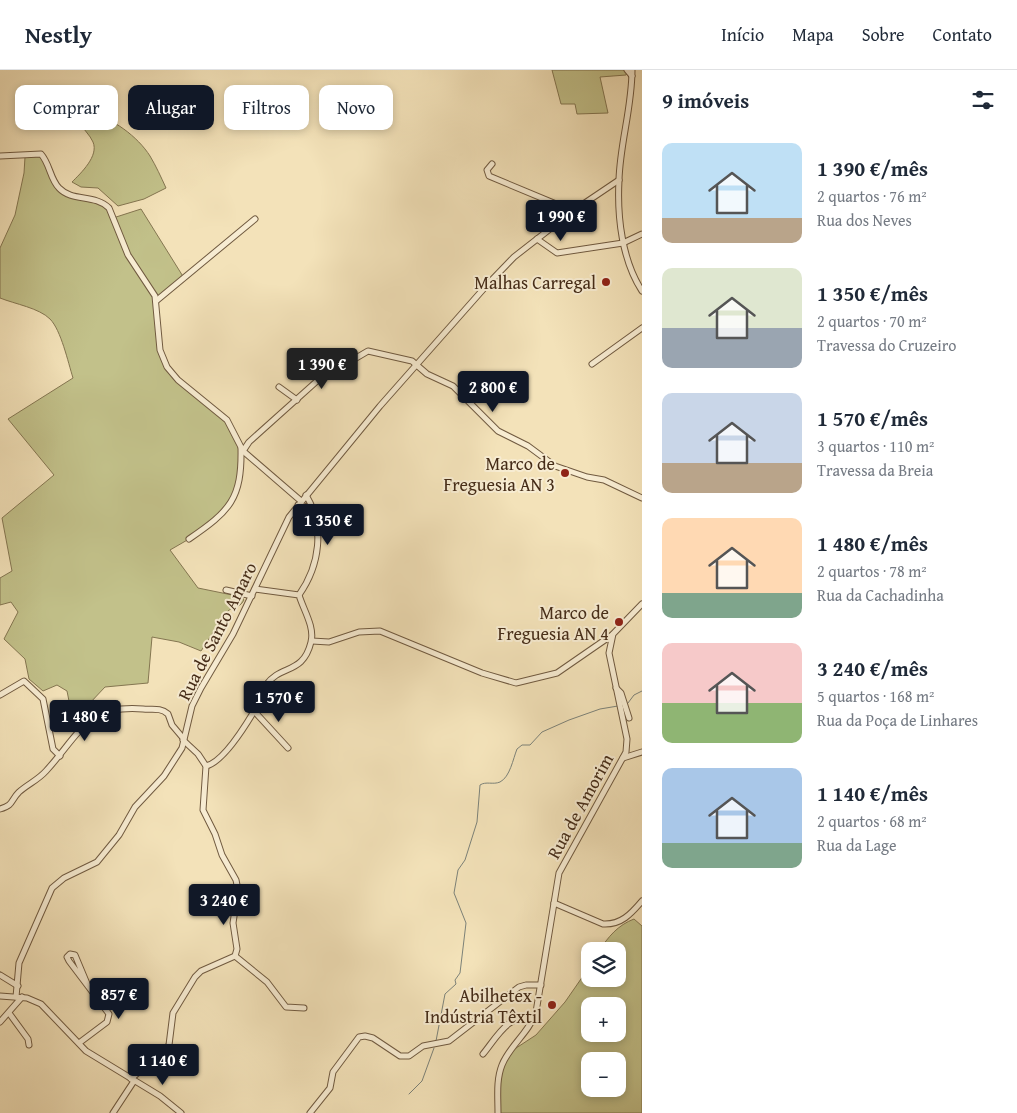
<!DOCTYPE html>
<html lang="pt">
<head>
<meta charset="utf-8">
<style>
  :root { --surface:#fff; --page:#f2f2f3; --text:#1f2937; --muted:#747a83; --line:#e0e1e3; --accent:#111827 }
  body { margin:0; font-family:"Gentium Book Plus",serif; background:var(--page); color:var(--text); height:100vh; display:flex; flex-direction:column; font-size:19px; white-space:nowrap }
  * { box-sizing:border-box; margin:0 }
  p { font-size:16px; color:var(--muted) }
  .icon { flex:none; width:28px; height:28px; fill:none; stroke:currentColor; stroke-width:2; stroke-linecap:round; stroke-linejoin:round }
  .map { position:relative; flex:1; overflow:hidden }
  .details { display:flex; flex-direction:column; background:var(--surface); width:375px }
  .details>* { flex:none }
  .top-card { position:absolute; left:15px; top:15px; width:475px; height:45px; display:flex; gap:10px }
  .buttons { position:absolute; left:581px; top:872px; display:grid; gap:10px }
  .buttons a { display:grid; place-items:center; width:45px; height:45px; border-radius:10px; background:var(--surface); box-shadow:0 2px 8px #0003; font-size:25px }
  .price { position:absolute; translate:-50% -42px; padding:0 11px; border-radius:5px; background:var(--accent); color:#fff; font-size:16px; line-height:32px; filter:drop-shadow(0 1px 2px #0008) }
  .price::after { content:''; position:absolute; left:50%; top:30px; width:15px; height:11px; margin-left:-8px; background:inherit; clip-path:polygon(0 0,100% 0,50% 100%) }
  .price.selected { background:#222; color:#fff }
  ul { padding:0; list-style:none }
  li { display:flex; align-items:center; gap:15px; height:125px; padding:0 20px }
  li span { display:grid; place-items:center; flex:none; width:140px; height:100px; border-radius:10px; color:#555 }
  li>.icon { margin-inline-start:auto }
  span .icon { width:60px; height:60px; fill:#fffc; stroke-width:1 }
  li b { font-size:21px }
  h2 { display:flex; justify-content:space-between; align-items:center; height:60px; padding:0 20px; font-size:21px }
  .chip { padding:0 18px; border-radius:10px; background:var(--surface); box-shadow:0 2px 8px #0003; font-size:18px; line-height:45px }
  .chip.selected { background:var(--accent); color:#fff }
  header { display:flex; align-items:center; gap:30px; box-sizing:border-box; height:70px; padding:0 25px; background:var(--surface); border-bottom:1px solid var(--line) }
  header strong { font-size:24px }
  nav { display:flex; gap:28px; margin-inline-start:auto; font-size:18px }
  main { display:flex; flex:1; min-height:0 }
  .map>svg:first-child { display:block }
  .green { fill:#c2c18a; stroke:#847651; fill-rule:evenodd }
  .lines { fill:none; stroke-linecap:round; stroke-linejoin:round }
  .stream { stroke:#7c8279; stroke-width:1 }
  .minor-casing { stroke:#705a40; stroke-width:7 }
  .minor { stroke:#f7ecd2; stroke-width:5 }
  .poi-dot { fill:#8f2418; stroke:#f7ecd2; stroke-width:2 }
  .labels { text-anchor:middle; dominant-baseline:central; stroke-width:4; stroke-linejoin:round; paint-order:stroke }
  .poi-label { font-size:18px; fill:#452c18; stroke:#f7ecd2; text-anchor:end }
  .street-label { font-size:18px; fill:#452c18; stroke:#f7ecd2 }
</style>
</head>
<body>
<header>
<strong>Nestly</strong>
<nav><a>Início</a><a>Mapa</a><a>Sobre</a><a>Contato</a></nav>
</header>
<main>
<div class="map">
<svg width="642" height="1043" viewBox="0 0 642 1043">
  <rect width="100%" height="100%" fill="#f3e2b9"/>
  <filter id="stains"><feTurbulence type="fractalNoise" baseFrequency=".004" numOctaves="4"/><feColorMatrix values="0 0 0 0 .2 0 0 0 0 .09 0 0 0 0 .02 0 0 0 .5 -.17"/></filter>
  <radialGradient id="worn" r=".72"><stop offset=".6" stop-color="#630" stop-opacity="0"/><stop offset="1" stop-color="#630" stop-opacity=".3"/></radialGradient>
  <g class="green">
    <path d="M552 0H628L626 5 600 7 608 43 577 44 575 34H561Z"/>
    <path d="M90 44C112 47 138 67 150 86 156 96 161 107 166 118L144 129 118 136 98 118 81 117 72 112C81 103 99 86 93 72 90 65 83 59 79 52Z"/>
    <path d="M41 84 53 108 68 124 103 132 113 148 141 139 184 208 156 231 160 280 178 310 227 350 241 378V402L232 433 189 469 170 480 198 518 242 527 244 530C238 540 235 535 228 541 221 548 209 570 201 581L179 572 152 567 148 613 105 617 73 651 67 621 57 615 43 621 29 609 25 589 4 569 18 542 11 532 0 535V508L12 501 2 448 54 405 8 349 73 308C68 292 61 260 50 249 39 238 15 234 0 228V178L15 145 24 103 25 87Z"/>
    <path d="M634 849 642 856V1043H498L499 1006 510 982 536 965 565 932 590 896V909H618V881H599C608 867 618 855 634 849ZM590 936H618V964H590ZM590 991H618V1019H590Z"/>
  </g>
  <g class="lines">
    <g class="stream">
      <path d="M628 633 634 625 642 621"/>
      <path d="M436 971 445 924 456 914 455 910 460 903 466 853 454 823 458 800 465 790 477 752 480 715C486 711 493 715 500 712 510 707 513 689 517 679L522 675H530L542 662 569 650 600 639 618 636"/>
      <path d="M409 1024 422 1011 434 978"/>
    </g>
    <defs>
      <g id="minor">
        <path d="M627 0 632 6"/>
        <path d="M632 0C632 38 620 73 619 110 617 147 622 190 642 221"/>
        <path d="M0 86 41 84C50 94 50 109 59 118 72 132 95 124 109 138L128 185 155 226 160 280 167 297 178 310 227 350 243 381 301 431"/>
        <path d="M492 94 487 100 489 106 573 141"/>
        <path d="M537 169 557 183 623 173 642 164"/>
        <path d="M156 231 255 149"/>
        <path d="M592 294 642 258"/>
        <path d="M279 317 297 330"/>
        <path d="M243 381 249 372 317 311 368 281 412 291 427 304 453 316 498 361 528 376 555 396 587 407 604 410 642 428"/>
        <path d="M298 435 308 437 312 442"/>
        <path d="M189 469C230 441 242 429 241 378"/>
        <path d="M226 520 252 526"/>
        <path d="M299 525C320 495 325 457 306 425"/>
        <path d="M312 571 329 572 359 562 380 561 482 603 516 613 557 603 612 565"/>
        <path d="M616 618 621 623 629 648"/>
        <path d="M0 625 24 611 43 629 53 679 60 686"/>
        <path d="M254 641 288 678"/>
        <path d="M623 688 642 682"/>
        <path d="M206 696C223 692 244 658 253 643 258 634 260 623 266 615 281 594 303 605 311 572 315 557 303 539 299 525L255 519"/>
        <path d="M0 739C14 735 10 731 19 722 28 714 38 710 46 701 79 665 87 634 143 639 152 640 160 637 168 644L172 655 183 668"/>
        <path d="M554 833 603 854C621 855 631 844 642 831"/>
        <path d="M235 886 267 912 286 937 304 938"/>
        <path d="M0 905 18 916"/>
        <path d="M0 926 27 928 41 934 86 981 160 1026 181 1043"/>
        <path d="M16 927 19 893 52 818 64 808 97 792 119 765 135 737 164 706 182 678 192 636 201 618 233 564 289 447 380 336 487 215 514 187 573 141 619 110"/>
        <path d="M9 943 28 969 29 975"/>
        <path d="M0 952 22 927"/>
        <path d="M79 973 107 952 109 944 69 891 67 887 70 884 75 885 88 916"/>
        <path d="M483 984C497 967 509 942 534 949"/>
        <path d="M131 1009 169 975 173 943 195 907 201 901 235 886 237 879 233 853 238 820 236 810 222 785 215 764 203 740 206 696 198 684 183 670"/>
        <path d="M113 1043 134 1011"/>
        <path d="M310 1043 330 1018 333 1002 359 967 365 966 373 968 400 986H409L423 976 449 971 519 917 526 915H541"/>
        <path d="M498 1043C498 1027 496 1010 502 995 510 975 529 963 536 942L559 803 626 682 627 669 609 583 613 564 642 534"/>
      </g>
    </defs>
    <use href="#minor" class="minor-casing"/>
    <use href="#minor" class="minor"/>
  </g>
  <g class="poi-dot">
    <circle cx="606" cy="212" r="5"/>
    <circle cx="565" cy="403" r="5"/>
    <circle cx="619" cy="552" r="5"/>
    <circle cx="552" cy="935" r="5"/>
  </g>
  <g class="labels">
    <g class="poi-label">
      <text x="596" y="212">Malhas Carregal</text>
      <text x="555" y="393">Marco de<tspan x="555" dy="21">Freguesia AN 3</tspan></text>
      <text x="609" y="542">Marco de<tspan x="609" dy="21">Freguesia AN 4</tspan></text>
      <text x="542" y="925">Abilhetex -<tspan x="542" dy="21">Indústria Têxtil</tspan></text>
    </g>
    <g class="street-label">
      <text transform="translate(217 561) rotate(-63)">Rua de Santo Amaro</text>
      <text transform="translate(580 736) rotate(-61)">Rua de Amorim</text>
    </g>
  </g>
  <rect width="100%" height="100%" filter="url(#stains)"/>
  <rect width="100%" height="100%" fill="url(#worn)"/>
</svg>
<div class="buttons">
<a><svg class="icon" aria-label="layers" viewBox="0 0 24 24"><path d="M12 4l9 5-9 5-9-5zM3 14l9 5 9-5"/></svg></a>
<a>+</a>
<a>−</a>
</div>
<b class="price" style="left:561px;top:172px">1 990 €</b>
<b class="price selected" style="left:322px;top:320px">1 390 €</b>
<b class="price" style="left:493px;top:343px">2 800 €</b>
<b class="price" style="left:328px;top:476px">1 350 €</b>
<b class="price" style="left:279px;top:653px">1 570 €</b>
<b class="price" style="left:85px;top:672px">1 480 €</b>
<b class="price" style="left:224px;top:856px">3 240 €</b>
<b class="price" style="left:119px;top:950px">857 €</b>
<b class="price" style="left:163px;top:1016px">1 140 €</b>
<div class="top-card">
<a class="chip">Comprar</a>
<a class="chip selected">Alugar</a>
<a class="chip">Filtros</a>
<a class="chip">Novo</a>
</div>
</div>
<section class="details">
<h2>9 imóveis<svg class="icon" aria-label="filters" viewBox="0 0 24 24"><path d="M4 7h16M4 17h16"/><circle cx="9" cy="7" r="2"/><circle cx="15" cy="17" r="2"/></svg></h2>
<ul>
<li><span style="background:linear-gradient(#bfe0f5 75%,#b9a48a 0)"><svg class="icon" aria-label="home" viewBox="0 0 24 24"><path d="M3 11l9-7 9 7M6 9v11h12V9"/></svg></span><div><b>1 390 €/mês</b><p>2 quartos · 76 m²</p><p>Rua dos Neves</p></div></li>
<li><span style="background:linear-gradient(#dfe7d0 60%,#9aa5b1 0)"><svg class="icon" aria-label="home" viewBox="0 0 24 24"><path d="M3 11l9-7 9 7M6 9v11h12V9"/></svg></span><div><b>1 350 €/mês</b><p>2 quartos · 70 m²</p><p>Travessa do Cruzeiro</p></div></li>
<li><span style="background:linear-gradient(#c9d6e8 70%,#b9a48a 0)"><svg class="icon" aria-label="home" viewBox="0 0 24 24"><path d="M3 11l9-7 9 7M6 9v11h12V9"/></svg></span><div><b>1 570 €/mês</b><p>3 quartos · 110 m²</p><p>Travessa da Breia</p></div></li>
<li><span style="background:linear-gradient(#ffd9b3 75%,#7fa58c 0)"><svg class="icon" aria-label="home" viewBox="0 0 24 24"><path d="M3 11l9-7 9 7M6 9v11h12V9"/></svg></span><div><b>1 480 €/mês</b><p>2 quartos · 78 m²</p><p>Rua da Cachadinha</p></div></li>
<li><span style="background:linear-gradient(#f6c9c9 60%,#8fb573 0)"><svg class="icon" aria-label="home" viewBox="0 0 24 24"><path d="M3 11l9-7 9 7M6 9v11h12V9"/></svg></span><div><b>3 240 €/mês</b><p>5 quartos · 168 m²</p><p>Rua da Poça de Linhares</p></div></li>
<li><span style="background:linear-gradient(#a9c7e8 75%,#7fa58c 0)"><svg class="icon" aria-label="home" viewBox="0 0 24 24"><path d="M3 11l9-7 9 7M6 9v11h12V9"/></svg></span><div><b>1 140 €/mês</b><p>2 quartos · 68 m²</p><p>Rua da Lage</p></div></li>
</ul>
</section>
</main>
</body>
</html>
